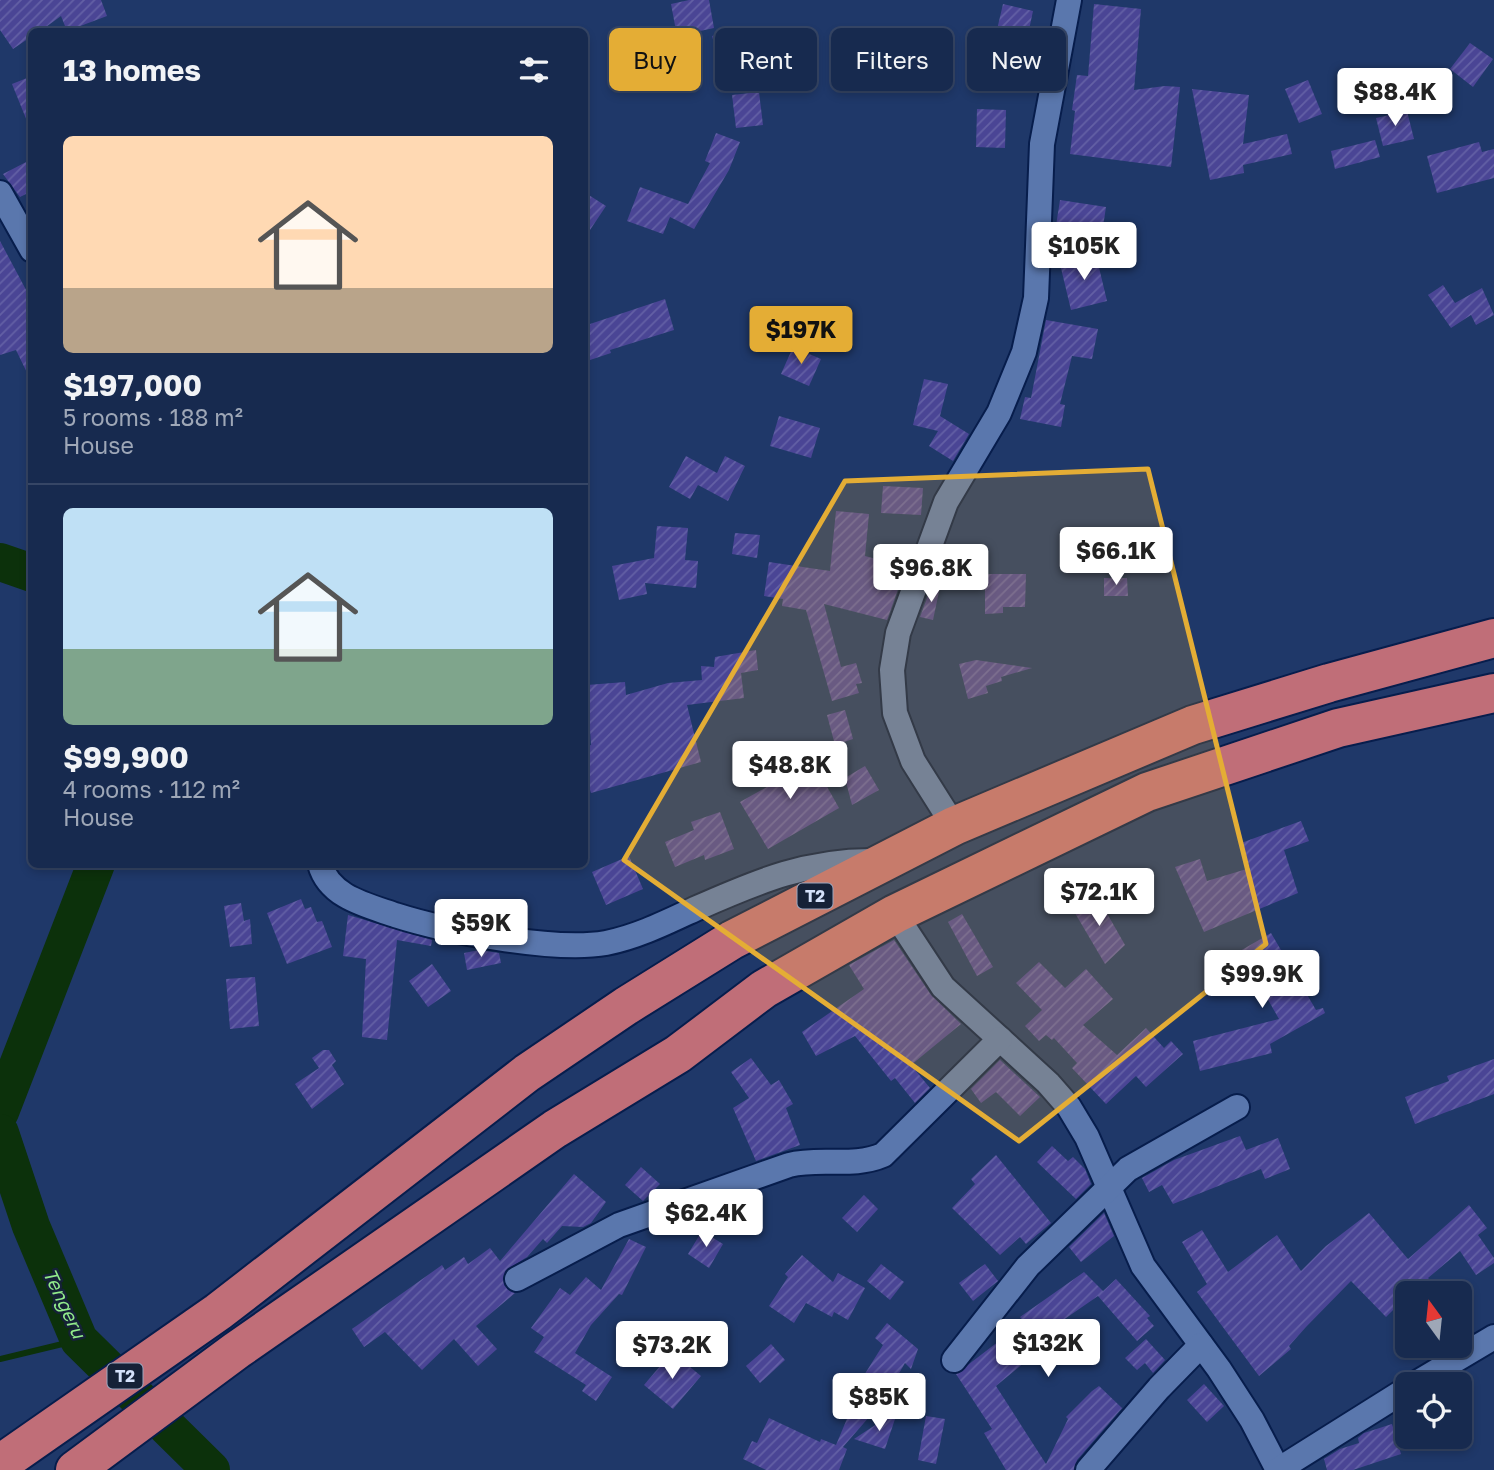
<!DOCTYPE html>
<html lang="en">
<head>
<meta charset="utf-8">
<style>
  :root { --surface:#172a4f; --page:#203256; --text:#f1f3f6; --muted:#9ea7b7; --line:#364666; --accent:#e4ad35 }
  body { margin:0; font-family:"Golos Text",sans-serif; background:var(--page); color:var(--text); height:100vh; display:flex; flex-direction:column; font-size:26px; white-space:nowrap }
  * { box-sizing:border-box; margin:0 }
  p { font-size:23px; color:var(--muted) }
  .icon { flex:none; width:38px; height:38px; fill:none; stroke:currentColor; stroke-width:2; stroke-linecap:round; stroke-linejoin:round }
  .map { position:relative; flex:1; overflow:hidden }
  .panel { position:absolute; left:28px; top:28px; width:560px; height:840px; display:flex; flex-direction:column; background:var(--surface); border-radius:10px; box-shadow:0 4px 10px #0003,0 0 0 2px var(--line) }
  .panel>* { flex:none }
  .top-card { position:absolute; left:609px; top:28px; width:665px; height:63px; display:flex; gap:14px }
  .needle { width:46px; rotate:345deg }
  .fabs { position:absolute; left:1395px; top:1281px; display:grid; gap:14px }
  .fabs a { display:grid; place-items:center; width:77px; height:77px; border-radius:10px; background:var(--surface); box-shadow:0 4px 10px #0003,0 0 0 2px var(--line); font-size:35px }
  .price { position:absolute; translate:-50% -60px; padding:0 16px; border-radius:7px; background:#fff; color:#222; font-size:23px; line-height:46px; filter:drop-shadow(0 2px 4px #0008) }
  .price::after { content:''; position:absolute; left:50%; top:42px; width:21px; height:16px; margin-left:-10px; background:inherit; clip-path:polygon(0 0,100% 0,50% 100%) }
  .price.active { background:var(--accent); color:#111 }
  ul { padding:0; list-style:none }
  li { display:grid; align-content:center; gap:14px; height:371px; padding:0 35px }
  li+li { border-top:2px solid var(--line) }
  li span { display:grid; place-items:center; height:217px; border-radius:10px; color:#555 }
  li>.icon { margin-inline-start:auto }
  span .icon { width:126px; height:126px; fill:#fffc; stroke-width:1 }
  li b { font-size:30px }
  h2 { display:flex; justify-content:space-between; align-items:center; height:84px; padding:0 35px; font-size:30px }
  .pill { padding:0 24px; border-radius:10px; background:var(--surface); box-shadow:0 4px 10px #0003,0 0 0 2px var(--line); font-size:24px; line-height:63px }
  .pill.active { background:var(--accent); color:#111 }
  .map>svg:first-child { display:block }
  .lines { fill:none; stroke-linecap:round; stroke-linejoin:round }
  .stream { stroke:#0c310b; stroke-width:6 }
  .river { stroke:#0c310b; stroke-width:38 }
  .building { fill:url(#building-hatch) }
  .minor-casing { stroke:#071d4c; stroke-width:28 }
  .trunk-casing { stroke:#071d4c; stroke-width:42 }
  .minor { stroke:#5a77ad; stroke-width:24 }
  .trunk { stroke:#c06e78; stroke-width:38 }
  .marked { fill:#e4ad35; fill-opacity:0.2; stroke:#e4ad35; stroke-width:5; stroke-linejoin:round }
  .labels { text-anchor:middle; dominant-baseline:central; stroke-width:5; stroke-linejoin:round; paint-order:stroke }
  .shield { fill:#152137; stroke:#9ba7c0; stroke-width:2 }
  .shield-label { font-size:16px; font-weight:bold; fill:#d4e1fa }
  .water-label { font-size:19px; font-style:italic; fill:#92eb8b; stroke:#152137 }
</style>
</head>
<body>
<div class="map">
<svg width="1494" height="1470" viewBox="0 0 1494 1470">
  <defs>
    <pattern id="building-hatch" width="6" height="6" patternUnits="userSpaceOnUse" patternTransform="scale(1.75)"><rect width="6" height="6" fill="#4a4595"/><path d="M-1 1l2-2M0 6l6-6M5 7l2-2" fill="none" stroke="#6360a5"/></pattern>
  </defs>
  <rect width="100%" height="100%" fill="#1f3869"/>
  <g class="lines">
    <path class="stream" d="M0 1359 79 1340"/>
    <g class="river">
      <path d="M0 562 32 573"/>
      <path d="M0 1112 96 864"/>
      <path d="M0 1133 31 1226 79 1340 211 1470"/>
    </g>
  </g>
  <g class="building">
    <path d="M0 0H101L107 16 67 31 61 16 39 32H32V36L13 49 0 30Z"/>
    <path d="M689 0H709L714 28 677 36 671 4Z"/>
    <path d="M1003 4 1033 11 1023 58 992 51Z"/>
    <path d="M1094 4 1141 9 1134 90 1165 86 1180 87 1171 167 1070 154 1075 111 1072 110 1077 75 1088 76Z"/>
    <path d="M748 26 754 47 718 57 712 36Z"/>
    <path d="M1470 43 1493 59 1473 87 1450 69Z"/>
    <path d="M32 76V131H31L12 84Z"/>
    <path d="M1308 80 1322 114 1299 123 1285 89Z"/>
    <path d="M1192 89 1249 95 1243 144 1287 134 1292 154 1243 165 1244 173 1210 180Z"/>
    <path d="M759 92 763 125 736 128 732 95Z"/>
    <path d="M977 109 1006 110 1005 148 976 147Z"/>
    <path d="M1407 111 1414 139 1383 146 1376 118Z"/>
    <path d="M716 133 740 142 729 170 694 229 670 217 663 234 627 221 640 187 688 204 710 163 705 161Z"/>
    <path d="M1375 140 1380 157 1335 169 1331 151Z"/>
    <path d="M1479 142 1482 152 1494 149V178L1437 193 1427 156Z"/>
    <path d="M32 159V191L20 197 3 174Z"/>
    <path d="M584 192 606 206 584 239Z"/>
    <path d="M1060 200 1106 207 1101 240 1055 232Z"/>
    <path d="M0 241 32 301V383L16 350 0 355Z"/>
    <path d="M1096 255 1107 301 1071 310 1060 264Z"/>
    <path d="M1443 285 1455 303 1482 288 1494 315 1476 325 1471 315 1451 328 1428 295Z"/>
    <path d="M665 299 674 330 610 350 611 353 584 362V326Z"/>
    <path d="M1046 320 1098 329 1092 359 1072 356 1060 404 1065 405 1061 427 1020 419 1025 397 1031 398Z"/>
    <path d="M793 347 821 359 809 386 781 374Z"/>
    <path d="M924 379 948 384 940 416 969 434 953 461 929 446 938 431 913 425Z"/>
    <path d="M779 416 820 428 811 458 770 446Z"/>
    <path d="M686 456 717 473 725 456 745 466 728 501 698 485 690 499 669 487Z"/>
    <path d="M883 486 923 488 921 515 881 513Z"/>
    <path d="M836 511 869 514 865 556 906 567 887 620 824 604 841 667 856 663 862 683 856 684 859 693 832 701 806 610 782 606 783 599 764 596 769 562 830 571Z"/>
    <path d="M657 526 688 528 685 560 698 561 696 588 645 583 647 594 619 600 612 566 654 558Z"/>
    <path d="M735 533 760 535 757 558 732 554Z"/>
    <path d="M985 574H1026L1025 607H1003V613L985 614Z"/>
    <path d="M1104 578H1127L1128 596H1104Z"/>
    <path d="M932 585 940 587 933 620 920 617Z"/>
    <path d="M756 650 758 670 741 673 744 698 687 705 701 762 591 793 584 770V747L591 745 587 685 625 682 626 695 668 683 702 680 701 666 714 667 715 657Z"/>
    <path d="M976 660 1032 668 1001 677 1002 681 986 686 988 693 968 699 959 664Z"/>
    <path d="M845 710 853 739 835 745 827 715Z"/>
    <path d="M807 751 839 808 768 849 740 802 772 784 767 774Z"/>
    <path d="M865 766 879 790 852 805 845 778Z"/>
    <path d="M720 812 734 849 705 860 704 855 675 867 665 842 694 830 691 822Z"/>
    <path d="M1301 821 1309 841 1284 850 1298 893 1204 932 1175 867 1200 859 1207 881 1250 868 1241 843Z"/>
    <path d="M629 856 643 889 606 905 592 872Z"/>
    <path d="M1096 894 1125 945 1105 964 1072 908Z"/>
    <path d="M301 899 305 909 311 907 317 922 322 921 332 947 287 964 267 913Z"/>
    <path d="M241 903 244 921 250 919 252 944 230 947 224 906Z"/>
    <path d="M962 914 993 967 977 976 948 922Z"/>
    <path d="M348 915 432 940 431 946 397 940 387 1040 362 1037 366 959 343 956Z"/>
    <path d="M1271 933 1316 1010 1323 1008 1325 1013 1270 1044 1272 1053 1200 1071 1193 1041 1279 1019 1240 951Z"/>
    <path d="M894 940 931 995 961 1024 911 1065 930 1088 915 1103 895 1078 891 1081 855 1036 816 1056 802 1032 864 989 849 965Z"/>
    <path d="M479 950 499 953 501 963 467 970 464 953Z"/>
    <path d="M1039 962 1065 988 1086 969 1113 999 1083 1025 1117 1055 1146 1028 1164 1048 1171 1041 1183 1054 1146 1087 1136 1076 1106 1104 1072 1068 1077 1063 1054 1038 1052 1040 1046 1035 1039 1041 1025 1026 1042 1010 1016 983Z"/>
    <path d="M432 964 451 991 428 1007 409 981Z"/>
    <path d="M255 977 259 1026 230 1029 226 979Z"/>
    <path d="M323 1050H329L336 1061 332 1065 344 1084 312 1109 295 1084 319 1068 312 1058Z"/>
    <path d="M751 1058 771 1085 779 1080 793 1104 786 1108 800 1145 756 1161 733 1108 749 1098 731 1072Z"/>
    <path d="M1494 1059V1094L1415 1124 1405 1097 1449 1081 1447 1076Z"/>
    <path d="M1000 1060 1040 1097 1020 1116 996 1092 981 1103 971 1089Z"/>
    <path d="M1240 1136 1246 1150 1278 1138 1290 1169 1265 1179 1261 1169 1173 1204 1162 1185 1149 1192 1142 1178 1174 1160Z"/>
    <path d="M1052 1146 1068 1161 1073 1157 1085 1169 1091 1184 1076 1199 1037 1162Z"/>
    <path d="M996 1155 1051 1223 1026 1244 1020 1237 1000 1255 952 1208 975 1184 971 1179Z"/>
    <path d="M641 1167 660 1184 643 1201 625 1185Z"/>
    <path d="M574 1174 606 1202 591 1223 583 1227 562 1226 547 1243 543 1239 527 1257 505 1271 504 1285 515 1293 476 1326 497 1349 478 1366 454 1339 422 1370 385 1332 364 1347 352 1329 442 1265 445 1270 464 1257 468 1264 490 1248 500 1261Z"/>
    <path d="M864 1195 878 1209 857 1232 842 1218Z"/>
    <path d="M1469 1205 1487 1228 1478 1235 1494 1258V1263L1476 1275 1460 1251 1428 1278 1442 1293H1407V1315L1398 1305 1386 1317 1351 1281 1306 1327 1289 1346 1291 1349 1259 1376 1197 1292 1207 1284 1182 1242 1202 1230 1228 1272 1277 1235 1301 1271 1326 1246 1369 1213 1408 1259Z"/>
    <path d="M1104 1213 1114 1236 1081 1262 1069 1247Z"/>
    <path d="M702 1231 723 1244 709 1268 688 1254Z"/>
    <path d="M629 1239 646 1247 622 1295 619 1294 591 1325 575 1353 612 1377 596 1401 582 1391 586 1385 534 1352 544 1337 531 1328 560 1288 570 1295 586 1277 601 1290Z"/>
    <path d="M802 1255 833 1282 838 1273 865 1288 848 1320 834 1312 832 1317 806 1303 794 1323 769 1306 788 1277 785 1274Z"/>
    <path d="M881 1264 904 1282 890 1300 867 1281Z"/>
    <path d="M985 1264 998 1281 973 1301 959 1283Z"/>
    <path d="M1084 1272 1103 1291 1116 1279 1150 1316 1147 1318 1154 1326 1137 1341 1098 1296 1017 1352 1025 1362 996 1386 1046 1464 1068 1419 1066 1417 1092 1391 1099 1386 1122 1408 1077 1460 1074 1470H1006L984 1433 992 1429 956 1374 1024 1322 1020 1317Z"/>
    <path d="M887 1323 918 1349 911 1369 905 1363 883 1401 843 1447 847 1449 839 1470H766L743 1459 752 1441 757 1443 769 1418 820 1442 821 1439 836 1445 859 1390 856 1388 883 1345 875 1338Z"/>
    <path d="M1146 1339 1165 1360 1153 1373 1145 1363 1137 1370 1125 1358Z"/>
    <path d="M771 1344 785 1360 760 1383 746 1366Z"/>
    <path d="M672 1352 701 1376 673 1409 644 1385Z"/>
    <path d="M1204 1384 1224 1406 1207 1422 1187 1400Z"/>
    <path d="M898 1410 885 1449 854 1439Z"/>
    <path d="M926 1416 945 1419 936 1464 918 1460Z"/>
    <path d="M1392 1424 1401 1454 1353 1470H1327L1324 1459 1340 1449 1359 1443 1358 1438 1364 1433Z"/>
  </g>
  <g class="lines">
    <defs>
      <g id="minor">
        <path d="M0 193 32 250"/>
        <path d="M954 826 913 761 895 713 892 670 898 633 946 502 999 413 1024 352 1036 298 1042 144 1069 0"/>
        <path d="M320 864C329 897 366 905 395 915 445 931 554 952 606 943 637 937 667 922 695 909 758 881 810 859 879 861"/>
        <path d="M895 914 943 987 1048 1083 1069 1107 1087 1137 1143 1266 1219 1369 1252 1420 1278 1470"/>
        <path d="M517 1279 619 1225 789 1165C820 1157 853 1168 883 1155L1000 1039"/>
        <path d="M954 1360 1028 1266 1128 1169 1237 1107"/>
        <path d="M1415 1384 1494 1337"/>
        <path d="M1088 1470 1159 1388 1201 1345"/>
        <path d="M1278 1470 1407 1389"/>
      </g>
      <g id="trunk">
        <path d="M0 1464 218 1312 527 1073 626 1006 732 940 954 826 1193 725 1329 683 1494 638"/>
        <path d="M75 1470 237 1350 555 1129 678 1054 764 989 895 914 1147 792 1338 728 1494 693"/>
      </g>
    </defs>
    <use href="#minor" class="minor-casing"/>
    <use href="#trunk" class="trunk-casing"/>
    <use href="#minor" class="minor"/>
    <use href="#trunk" class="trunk"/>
  </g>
  <path class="marked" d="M1148 469 1266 944 1019 1141 624 860 845 481Z"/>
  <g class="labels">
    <g class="shield">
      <rect x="797.5" y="883.5" width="35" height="25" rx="5"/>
      <rect x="107.5" y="1363.5" width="35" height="25" rx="5"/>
    </g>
    <g class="shield-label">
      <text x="815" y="896">T2</text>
      <text x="125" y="1376">T2</text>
    </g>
    <g class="water-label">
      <text transform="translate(65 1303) rotate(65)">Tengeru</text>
    </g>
  </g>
</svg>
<div class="fabs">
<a><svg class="needle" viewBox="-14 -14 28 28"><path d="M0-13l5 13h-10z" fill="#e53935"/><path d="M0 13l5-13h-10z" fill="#9ea7b7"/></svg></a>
<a><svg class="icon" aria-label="locate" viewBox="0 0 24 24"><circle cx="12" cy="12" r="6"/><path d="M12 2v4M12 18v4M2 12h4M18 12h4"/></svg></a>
</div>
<b class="price" style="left:1395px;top:128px">$88.4K</b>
<b class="price" style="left:1084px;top:282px">$105K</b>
<b class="price active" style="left:801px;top:366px">$197K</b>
<b class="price" style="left:1116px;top:587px">$66.1K</b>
<b class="price" style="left:931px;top:604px">$96.8K</b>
<b class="price" style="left:790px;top:801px">$48.8K</b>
<b class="price" style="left:1099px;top:928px">$72.1K</b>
<b class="price" style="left:481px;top:959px">$59K</b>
<b class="price" style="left:1262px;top:1010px">$99.9K</b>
<b class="price" style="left:706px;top:1249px">$62.4K</b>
<b class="price" style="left:1048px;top:1379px">$132K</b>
<b class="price" style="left:672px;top:1381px">$73.2K</b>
<b class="price" style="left:879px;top:1433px">$85K</b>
<div class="top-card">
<a class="pill active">Buy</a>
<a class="pill">Rent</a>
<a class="pill">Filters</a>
<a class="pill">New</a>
</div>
<section class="panel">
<h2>13 homes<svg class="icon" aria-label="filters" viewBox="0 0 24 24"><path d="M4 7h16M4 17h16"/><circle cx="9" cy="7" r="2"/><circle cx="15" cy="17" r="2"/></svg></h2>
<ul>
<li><span style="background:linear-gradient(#ffd9b3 70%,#b9a48a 0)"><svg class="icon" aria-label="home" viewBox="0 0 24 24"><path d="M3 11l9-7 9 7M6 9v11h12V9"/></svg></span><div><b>$197,000</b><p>5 rooms · 188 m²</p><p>House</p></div></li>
<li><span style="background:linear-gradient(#bfe0f5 65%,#7fa58c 0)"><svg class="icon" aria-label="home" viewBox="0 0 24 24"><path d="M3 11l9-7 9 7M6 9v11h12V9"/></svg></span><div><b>$99,900</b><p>4 rooms · 112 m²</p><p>House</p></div></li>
</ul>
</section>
</div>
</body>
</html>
